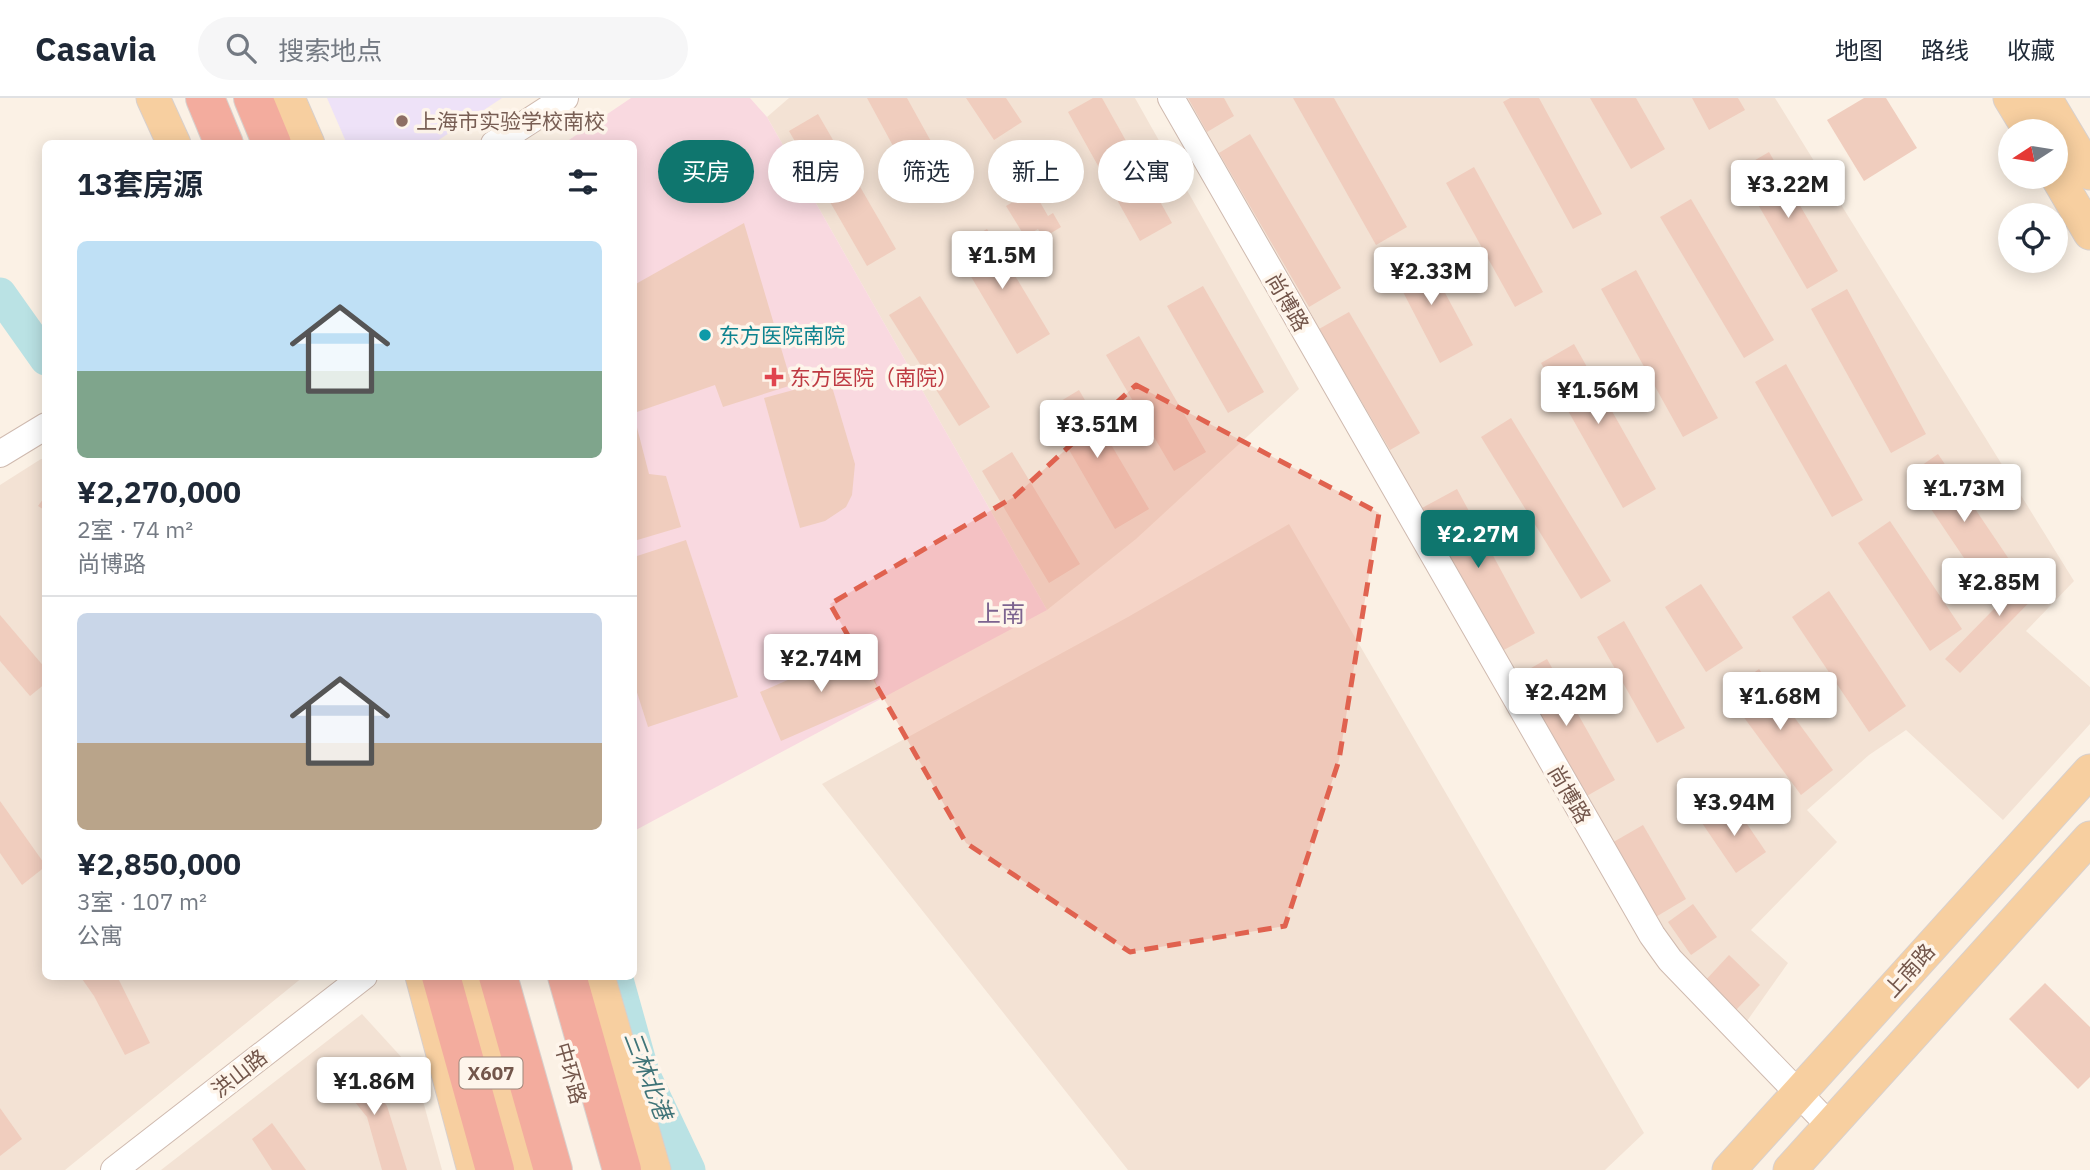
<!DOCTYPE html>
<html lang="zh">
<head>
<meta charset="utf-8">
<style>
  :root { --surface:#fff; --page:#f6f6f7; --text:#1f2937; --muted:#747a83; --line:#e0e1e3; --accent:#0f766e }
  body { margin:0; font-family:"IBM Plex Sans","Noto Sans SC",sans-serif; background:var(--page); color:var(--text); height:100vh; display:flex; flex-direction:column; font-size:26px; white-space:nowrap }
  * { box-sizing:border-box; margin:0 }
  p { font-size:23px; color:var(--muted) }
  .icon { flex:none; width:38px; height:38px; fill:none; stroke:currentColor; stroke-width:2; stroke-linecap:round; stroke-linejoin:round }
  .map { position:relative; flex:1; overflow:hidden }
  .sheet { position:absolute; left:42px; top:42px; width:595px; height:840px; display:flex; flex-direction:column; background:var(--surface); border-radius:10px; box-shadow:0 4px 18px #0003 }
  .sheet>* { flex:none }
  .top-card { position:absolute; left:658px; top:42px; width:665px; height:63px; display:flex; gap:14px }
  .needle { width:46px; rotate:258deg }
  .tools { position:absolute; left:1998px; top:21px; display:grid; gap:14px }
  .tools a { display:grid; place-items:center; width:70px; height:70px; border-radius:50%; background:var(--surface); box-shadow:0 4px 18px #0003; font-size:35px }
  .price { position:absolute; translate:-50% -60px; padding:0 16px; border-radius:7px; background:#fff; color:#222; font-size:23px; line-height:46px; filter:drop-shadow(0 2px 4px #0008) }
  .price::after { content:''; position:absolute; left:50%; top:42px; width:21px; height:16px; margin-left:-10px; background:inherit; clip-path:polygon(0 0,100% 0,50% 100%) }
  .price.selected { background:var(--accent); color:#fff }
  ul { padding:0; list-style:none }
  li { display:grid; align-content:center; gap:14px; height:371px; padding:0 35px }
  li+li { border-top:2px solid var(--line) }
  li span { display:grid; place-items:center; height:217px; border-radius:10px; color:#555 }
  li>.icon { margin-inline-start:auto }
  span .icon { width:126px; height:126px; fill:#fffc; stroke-width:1 }
  li b { font-size:30px }
  h2 { display:flex; justify-content:space-between; align-items:center; height:84px; padding:0 35px; font-size:30px }
  .pill { padding:0 24px; border-radius:32px; background:var(--surface); box-shadow:0 4px 18px #0003; font-size:24px; line-height:63px }
  .pill.selected { background:var(--accent); color:#fff }
  header { display:flex; align-items:center; gap:42px; box-sizing:border-box; height:98px; padding:0 35px; background:var(--surface); border-bottom:2px solid var(--line) }
  header strong { font-size:33px }
  nav { display:flex; gap:38px; margin-inline-start:auto; font-size:24px }
  .search { width:490px; height:63px; background:var(--page); display:flex; align-items:center; gap:18px; box-sizing:border-box; padding:0 24px; border-radius:38px; color:var(--muted); font-size:26px }
  .map>svg:first-child { display:block }
  .residential { fill:#f3e2d4 }
  .education { fill:#eee2f8 }
  .medical { fill:#f9d9e0 }
  .lines { fill:none; stroke-linecap:round; stroke-linejoin:round }
  .river { stroke:#bae2e4; stroke-width:33 }
  .building { fill:#f0cdbe }
  .minor-casing { stroke:#cfbaaf; stroke-width:28 }
  .major-casing { stroke:#d8d0cd; stroke-width:35 }
  .highway-casing { stroke:#d8d0cd; stroke-width:40 }
  .minor { stroke:#fff; stroke-width:26 }
  .major { stroke:#f7cfa0; stroke-width:33 }
  .highway { stroke:#f3ac9e; stroke-width:38 }
  .marked { fill:#e0624f; fill-opacity:0.2; stroke:#e0624f; stroke-width:5; stroke-dasharray:14 9; stroke-linejoin:round }
  .education-dot { fill:#8d6e63; stroke:#fef5eb; stroke-width:2.5 }
  .culture-dot { fill:#0f9aa8; stroke:#fef5eb; stroke-width:2.5 }
  .health-dot { fill:#e0444e; stroke:#fef5eb; stroke-width:2.5 }
  .labels { text-anchor:middle; dominant-baseline:central; stroke-width:7; stroke-linejoin:round; paint-order:stroke }
  .shield { fill:#fef5eb; stroke:#9d867b; stroke-width:2 }
  .shield-label { font-size:19px; font-weight:bold; fill:#73564b }
  .education-label { font-size:21px; fill:#785e54; stroke:#fef5eb; text-anchor:start }
  .street-label { font-size:21px; fill:#73564b; stroke:#fef5eb }
  .culture-label { font-size:21px; fill:#0d838f; stroke:#fef5eb; text-anchor:start }
  .health-label { font-size:21px; fill:#be3a42; stroke:#fef5eb; text-anchor:start }
  .water-label { font-size:23px; font-style:italic; fill:#407478; stroke:#fef5eb }
  .quarter-label { font-size:24px; fill:#7c638f; stroke:#fef5eb }
</style>
</head>
<body>
<header>
<strong>Casavia</strong>
<div class="search"><svg class="icon" aria-label="search" viewBox="0 0 24 24"><circle cx="10" cy="10" r="6"/><path d="M15 15l6 6"/></svg>搜索地点</div>
<nav><a>地图</a><a>路线</a><a>收藏</a></nav>
</header>
<div class="map">
<svg width="2090" height="1072" viewBox="0 0 2090 1072">
  <rect width="100%" height="100%" fill="#fbf1e5"/>
  <g class="residential">
    <path d="M789 0H1135L1299 291 1136 441 1047 512 767 19Z"/>
    <path d="M1182 0H1775L2074 483 2026 533 2090 589V626L2003 722 1906 632 1869 657 1807 712 1837 744 1751 832 1788 865 1747 923 1658 833Z"/>
    <path d="M41 361H45L46 878 303 879 65 1072H0V387Z"/>
    <path d="M1289 426 1644 1035 1605 1072H1128L822 686 1128 519Z"/>
    <path d="M362 916 415 974 442 1072H161Z"/>
  </g>
  <path class="education" d="M327 0H502L434 45 347 46Z"/>
  <path class="medical" d="M631 0H750L767 19 1047 512 634 733V46H563Z"/>
  <g class="lines">
    <g class="river">
      <path d="M0 196 46 261"/>
      <path d="M616 878 643 975 689 1072"/>
    </g>
  </g>
  <g class="building">
    <path d="M867 0H907L954 85 923 103Z"/>
    <path d="M966 0H1006L1022 24 994 42Z"/>
    <path d="M1093 0H1102L1172 125 1140 143 1068 14Z"/>
    <path d="M1188 0H1224L1234 18 1207 34Z"/>
    <path d="M1293 0H1334L1407 129 1376 147Z"/>
    <path d="M1510 0H1539L1602 116 1573 131 1503 4Z"/>
    <path d="M1590 0H1636L1665 51 1631 71Z"/>
    <path d="M1692 0H1738L1745 12 1709 32Z"/>
    <path d="M1864 0H1886L1917 50 1864 83 1827 22Z"/>
    <path d="M818 16 896 151 867 168 789 33Z"/>
    <path d="M1250 36 1341 190 1309 209 1219 55Z"/>
    <path d="M1769 54 1838 173 1807 191 1738 72Z"/>
    <path d="M1474 69 1543 194 1515 209 1446 85Z"/>
    <path d="M1033 92 1048 118 1053 115 1061 129 1043 140 1038 131 1025 139 1006 108Z"/>
    <path d="M1691 101 1774 242 1744 260 1660 119Z"/>
    <path d="M744 125 792 287 723 309 715 287 634 315V187Z"/>
    <path d="M987 131 1050 236 1017 256 954 150Z"/>
    <path d="M1422 152 1473 247 1440 265 1390 169Z"/>
    <path d="M1636 172 1718 320 1683 339 1601 191Z"/>
    <path d="M1203 188 1264 294 1228 315 1167 208Z"/>
    <path d="M1847 191 1926 336 1891 355 1811 211Z"/>
    <path d="M920 198 990 309 959 328 889 217Z"/>
    <path d="M1349 214 1420 335 1390 352 1319 231Z"/>
    <path d="M1139 238 1206 354 1174 373 1106 257Z"/>
    <path d="M1574 246 1656 391 1623 410 1541 265Z"/>
    <path d="M1786 266 1863 402 1832 419 1755 284Z"/>
    <path d="M830 282 855 366 852 397 846 409 825 423 800 430 764 300Z"/>
    <path d="M1079 292 1149 411 1115 431 1046 312Z"/>
    <path d="M634 318 649 376 666 378 681 429 634 443Z"/>
    <path d="M1511 320 1611 483 1581 501 1481 339Z"/>
    <path d="M1012 354 1080 466 1049 485 982 373Z"/>
    <path d="M1938 356 2019 476 1989 497 1908 377Z"/>
    <path d="M1457 391 1535 535 1500 554 1422 410Z"/>
    <path d="M46 397V413L38 408Z"/>
    <path d="M1890 423 1962 531 1930 553 1858 445Z"/>
    <path d="M686 442 738 599 648 629 634 585V459Z"/>
    <path d="M2038 466 2053 480 1960 575 1945 561Z"/>
    <path d="M1701 486 1743 550 1706 574 1665 509Z"/>
    <path d="M1829 493 1906 608 1869 634 1792 519Z"/>
    <path d="M0 517 46 571V585L30 598 0 563Z"/>
    <path d="M1624 523 1685 630 1657 645 1597 539Z"/>
    <path d="M861 550 882 599 781 643 760 594Z"/>
    <path d="M1547 561 1615 682 1585 699 1517 578Z"/>
    <path d="M1759 571 1833 672 1801 697 1726 595Z"/>
    <path d="M0 703 46 768 22 787 0 755Z"/>
    <path d="M1732 704 1766 754 1736 775 1702 725Z"/>
    <path d="M1643 727 1686 801 1654 820 1610 746Z"/>
    <path d="M1693 806 1717 839 1691 857 1668 824Z"/>
    <path d="M1729 857 1760 887 1734 914 1703 885Z"/>
    <path d="M80 878H117L150 945 125 957 94 898Z"/>
    <path d="M2045 885 2090 929V979L2078 991 2009 921Z"/>
    <path d="M353 963 387 1008 407 1072H382L367 1019 334 978Z"/>
    <path d="M0 1010 22 1041 0 1058Z"/>
    <path d="M272 1025 306 1072H272L252 1041Z"/>
  </g>
  <g class="lines">
    <defs>
      <g id="minor">
        <path d="M1171 0 1652 837 1670 862 1830 1028"/>
        <path d="M494 46 565 0"/>
        <path d="M0 356 46 328"/>
        <path d="M114 1072 364 878"/>
      </g>
      <g id="major">
        <path d="M153 0 174 46"/>
        <path d="M288 0 308 46"/>
        <path d="M2010 0 2030 33"/>
        <path d="M2045 0 2090 75"/>
        <path d="M2056 77 2090 135"/>
        <path d="M422 878 474 1072"/>
        <path d="M464 878 518 1072"/>
        <path d="M598 878 654 1072"/>
        <path d="M1729 1072 2090 673"/>
        <path d="M1790 1072 2090 740"/>
      </g>
      <g id="highway">
        <path d="M205 0 224 46"/>
        <path d="M253 0 272 46"/>
        <path d="M441 878 495 1072"/>
        <path d="M498 878 553 1072"/>
        <path d="M567 878 622 1072"/>
      </g>
    </defs>
    <use href="#minor" class="minor-casing"/>
    <use href="#major" class="major-casing"/>
    <use href="#highway" class="highway-casing"/>
    <use href="#minor" class="minor"/>
    <use href="#major" class="major"/>
    <use href="#highway" class="highway"/>
  </g>
  <path class="marked" d="M1136 287 1379 415 1339 662 1285 828 1130 854 966 745 830 506 1014 399Z"/>
  <circle class="education-dot" cx="402" cy="23" r="7"/>
  <circle class="culture-dot" cx="705" cy="237" r="7"/>
  <path class="health-dot" d="M770.5 268.5h7v7h7v7h-7v7h-7v-7h-7v-7h7z"/>
  <g class="labels">
    <rect class="shield" x="459.5" y="959.5" width="63" height="31" rx="5"/>
    <g class="shield-label">
      <text x="491" y="975">X607</text>
    </g>
    <g class="education-label">
      <text x="416" y="23">上海市实验学校南校</text>
    </g>
    <g class="street-label">
      <text transform="translate(1288 204) rotate(60)">尚博路</text>
      <text transform="translate(1570 696) rotate(60)">尚博路</text>
      <text transform="translate(1909 872) rotate(-48)">上南路</text>
      <text transform="translate(239 975) rotate(-38)">洪山路</text>
      <text transform="translate(571 975) rotate(74)">中环路</text>
    </g>
    <g class="culture-label">
      <text x="719" y="237">东方医院南院</text>
    </g>
    <g class="health-label">
      <text x="790" y="279">东方医院（南院）</text>
    </g>
    <g class="water-label">
      <text transform="translate(649 977) rotate(69)">三林北港</text>
    </g>
    <g class="quarter-label">
      <text x="1001" y="515">上南</text>
    </g>
  </g>
</svg>
<div class="tools">
<a><svg class="needle" viewBox="-14 -14 28 28"><path d="M0-13l5 13h-10z" fill="#e53935"/><path d="M0 13l5-13h-10z" fill="#747a83"/></svg></a>
<a><svg class="icon" aria-label="locate" viewBox="0 0 24 24"><circle cx="12" cy="12" r="6"/><path d="M12 2v4M12 18v4M2 12h4M18 12h4"/></svg></a>
</div>
<b class="price" style="left:1788px;top:122px">¥3.22M</b>
<b class="price" style="left:1002px;top:193px">¥1.5M</b>
<b class="price" style="left:1431px;top:209px">¥2.33M</b>
<b class="price" style="left:1598px;top:328px">¥1.56M</b>
<b class="price" style="left:1097px;top:362px">¥3.51M</b>
<b class="price" style="left:1964px;top:426px">¥1.73M</b>
<b class="price selected" style="left:1478px;top:472px">¥2.27M</b>
<b class="price" style="left:1999px;top:520px">¥2.85M</b>
<b class="price" style="left:821px;top:596px">¥2.74M</b>
<b class="price" style="left:1566px;top:630px">¥2.42M</b>
<b class="price" style="left:1780px;top:634px">¥1.68M</b>
<b class="price" style="left:1734px;top:740px">¥3.94M</b>
<b class="price" style="left:374px;top:1019px">¥1.86M</b>
<div class="top-card">
<a class="pill selected">买房</a>
<a class="pill">租房</a>
<a class="pill">筛选</a>
<a class="pill">新上</a>
<a class="pill">公寓</a>
</div>
<section class="sheet">
<h2>13套房源<svg class="icon" aria-label="filters" viewBox="0 0 24 24"><path d="M4 7h16M4 17h16"/><circle cx="9" cy="7" r="2"/><circle cx="15" cy="17" r="2"/></svg></h2>
<ul>
<li><span style="background:linear-gradient(#bfe0f5 60%,#7fa58c 0)"><svg class="icon" aria-label="home" viewBox="0 0 24 24"><path d="M3 11l9-7 9 7M6 9v11h12V9"/></svg></span><div><b>¥2,270,000</b><p>2室 · 74 m²</p><p>尚博路</p></div></li>
<li><span style="background:linear-gradient(#c9d6e8 60%,#b9a48a 0)"><svg class="icon" aria-label="home" viewBox="0 0 24 24"><path d="M3 11l9-7 9 7M6 9v11h12V9"/></svg></span><div><b>¥2,850,000</b><p>3室 · 107 m²</p><p>公寓</p></div></li>
</ul>
</section>
</div>
</body>
</html>
